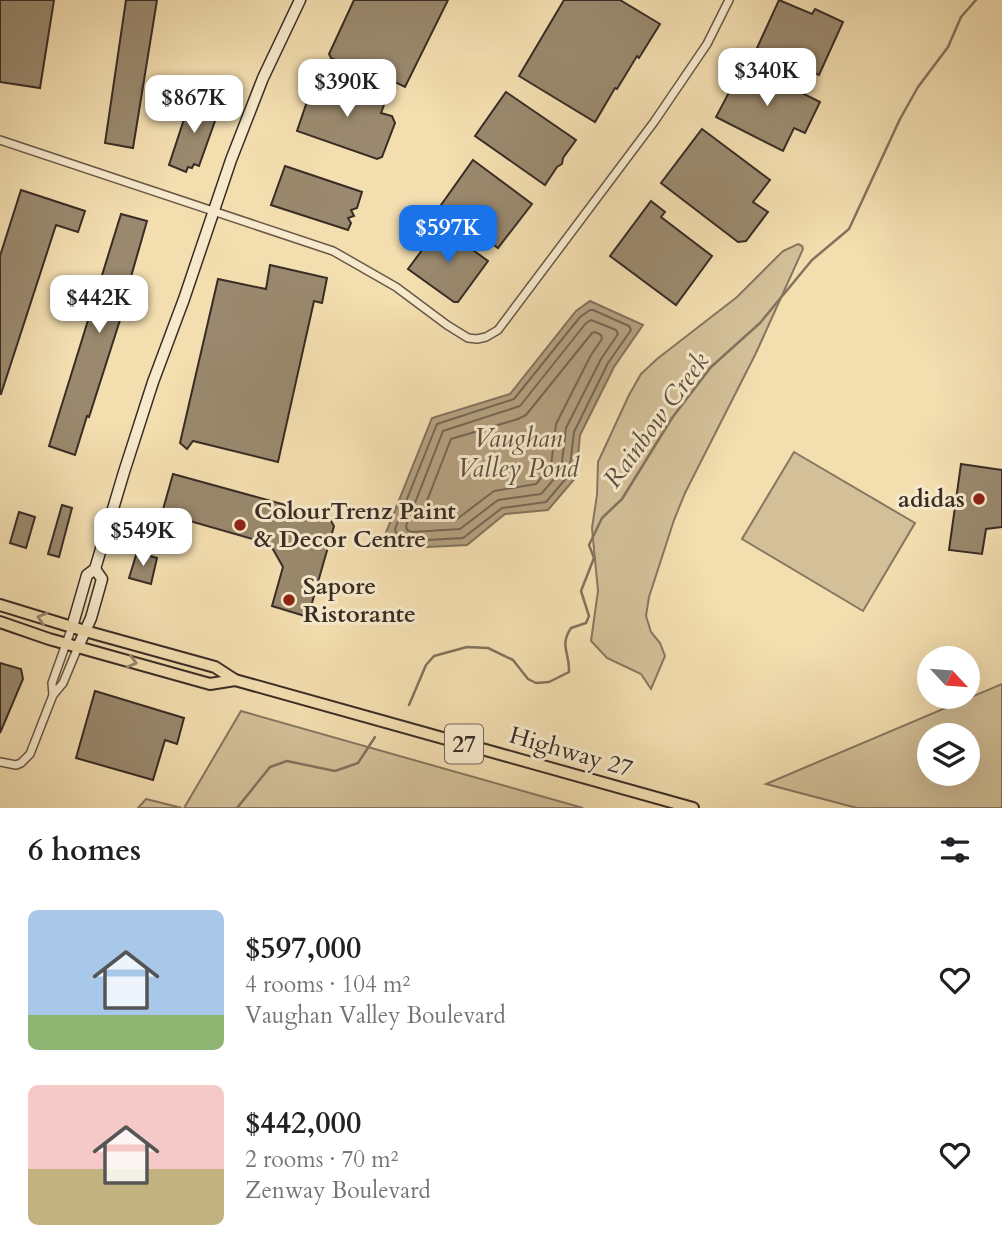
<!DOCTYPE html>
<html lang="en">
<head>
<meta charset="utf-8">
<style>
  :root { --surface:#fff; --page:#f6f6f6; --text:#202124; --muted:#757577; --accent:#1a73e8 }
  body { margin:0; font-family:Cardo,serif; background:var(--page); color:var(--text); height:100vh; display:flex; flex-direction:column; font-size:26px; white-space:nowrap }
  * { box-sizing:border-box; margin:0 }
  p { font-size:23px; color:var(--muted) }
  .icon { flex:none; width:38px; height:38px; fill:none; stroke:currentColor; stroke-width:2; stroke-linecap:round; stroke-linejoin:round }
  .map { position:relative; height:808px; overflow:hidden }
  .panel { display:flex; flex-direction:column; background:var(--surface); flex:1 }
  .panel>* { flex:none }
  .needle { width:46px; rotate:116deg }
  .controls { position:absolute; left:917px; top:646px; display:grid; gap:14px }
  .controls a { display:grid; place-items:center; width:63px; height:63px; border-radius:50%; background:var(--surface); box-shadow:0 7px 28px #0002; font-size:35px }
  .price { position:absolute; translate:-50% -60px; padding:0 16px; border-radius:14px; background:#fff; color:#222; font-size:23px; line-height:46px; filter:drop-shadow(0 2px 4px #0008) }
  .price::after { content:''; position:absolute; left:50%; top:42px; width:21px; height:16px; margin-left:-10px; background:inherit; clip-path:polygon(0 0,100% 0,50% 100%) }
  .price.selected { background:var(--accent); color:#fff }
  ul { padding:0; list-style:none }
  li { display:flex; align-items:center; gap:21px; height:175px; padding:0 28px }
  li span { display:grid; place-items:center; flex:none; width:196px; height:140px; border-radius:10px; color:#555 }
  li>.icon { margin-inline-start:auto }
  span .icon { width:84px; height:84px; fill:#fffc; stroke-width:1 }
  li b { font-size:30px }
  h2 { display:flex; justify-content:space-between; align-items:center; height:84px; padding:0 28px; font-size:30px }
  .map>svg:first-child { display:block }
  .green { fill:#d3c099; stroke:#867660; stroke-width:2; fill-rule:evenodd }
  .water { fill:#b4a181; stroke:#83725d; stroke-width:2 }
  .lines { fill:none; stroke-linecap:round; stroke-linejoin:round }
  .shore { stroke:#766654; stroke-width:2 }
  .stream { stroke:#83725d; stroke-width:2.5 }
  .building { fill:#9a896e; stroke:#392c26; stroke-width:2 }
  .street-casing { stroke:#685848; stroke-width:10 }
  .secondary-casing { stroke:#392c26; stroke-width:13 }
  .primary-casing { stroke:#392c26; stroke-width:14 }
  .street { stroke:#f7eacc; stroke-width:7 }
  .secondary { stroke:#f7eacc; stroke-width:10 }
  .primary { stroke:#f3deb0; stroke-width:10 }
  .oneway { stroke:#96856b }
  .poi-dot { fill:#8f2418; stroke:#f7eacc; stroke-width:2.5 }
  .labels { text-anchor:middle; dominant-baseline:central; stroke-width:6; stroke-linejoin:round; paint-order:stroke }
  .shield { fill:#f7eacc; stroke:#726558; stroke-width:2 }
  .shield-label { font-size:23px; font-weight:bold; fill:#392c26 }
  .poi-label { font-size:24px; font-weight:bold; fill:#392c26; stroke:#f7eacc; text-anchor:start }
  .street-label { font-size:24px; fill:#392c26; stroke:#f7eacc }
  .water-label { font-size:26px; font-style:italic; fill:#5e4f41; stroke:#f7eacc }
</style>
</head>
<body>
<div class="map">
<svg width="1002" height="808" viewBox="0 0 1002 808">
  <rect width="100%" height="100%" fill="#f3deb0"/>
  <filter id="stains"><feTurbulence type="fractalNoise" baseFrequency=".00286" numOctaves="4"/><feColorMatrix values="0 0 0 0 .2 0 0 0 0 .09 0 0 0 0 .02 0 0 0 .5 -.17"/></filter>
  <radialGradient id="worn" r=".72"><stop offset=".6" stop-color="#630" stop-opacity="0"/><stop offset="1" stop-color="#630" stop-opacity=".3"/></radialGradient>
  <g class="green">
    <path d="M798 244 802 246 803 249 756 353 685 493 674 520 649 597 646 616 651 632 660 643 665 656 651 689 641 674 607 658 591 641 598 591 592 528 597 495 598 462 629 395 641 374 657 359 737 297 783 251Z"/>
    <path d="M794 452 915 523 863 611 742 539Z"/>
    <path d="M1002 684V808H857L766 784ZM929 735H968V774H929Z"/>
    <path d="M241 711 583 808H184Z"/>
    <path d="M146 799 182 808H138Z"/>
  </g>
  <path class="water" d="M590 301 643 325 614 367 580 435 576 477 548 510 505 514 467 545 407 548 385 535 432 418 510 394 576 311Z"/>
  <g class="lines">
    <g class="shore">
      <path d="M590 310H593L629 326 631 330 608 363 574 432 569 475 546 502 502 508 463 538 409 541 396 533 395 529 437 424 514 399 580 317Z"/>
      <path d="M591 320 616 330 618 334 601 359 566 428 561 471 541 494 498 500 460 529 412 532 407 530 406 526 443 431 520 406 586 323Z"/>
      <path d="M595 332 601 335 602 339 591 355 556 424 551 466 536 484 494 491 457 519 422 520 421 516 451 439 518 419 526 415 592 333Z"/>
    </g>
    <g class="stream">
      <path d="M409 705 426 665 434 656 467 647 488 648 513 660 528 679 536 683 549 682 569 672C570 653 559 646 571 628L586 623 589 616 581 591 594 558 589 545 602 518 622 499 672 418 711 367 760 323 812 260 849 229 900 119 918 87 948 47 961 17 976 0"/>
      <path d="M237 808 270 767 287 761 335 771 358 763 375 737"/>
    </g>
  </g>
  <g class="building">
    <path d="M0 0H54L40 88 0 82Z"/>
    <path d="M126 0H157L133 148 105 143Z"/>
    <path d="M354 0H448L405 87 360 65 357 70 331 58 329 54Z"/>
    <path d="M564 0H620L660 24 639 58 637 56 617 89 615 88 595 122 519 76Z"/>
    <path d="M779 0 812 14 815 9 843 22 819 75 757 48Z"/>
    <path d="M744 64 820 102 805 133 794 128 783 151 716 117Z"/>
    <path d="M315 78 385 102 381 113 392 116 395 123 382 157 377 159 297 131Z"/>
    <path d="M506 92 576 140 563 158 562 164 557 167 545 185 475 136Z"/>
    <path d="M191 98 220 107 199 166 194 164 192 168 188 167 186 172 169 165Z"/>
    <path d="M702 129 770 180 753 202 768 212 746 241 738 242 661 183Z"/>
    <path d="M473 160 532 204 498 248 441 205Z"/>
    <path d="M285 166 362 192 357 208 351 210 354 216 348 218 351 223 348 230 271 205Z"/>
    <path d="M21 190 85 211 78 232 56 225 1 394H0V256Z"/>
    <path d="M651 201 665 212 661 217 712 256 676 305 610 256Z"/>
    <path d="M121 214 147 221 126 294 128 295 89 417 87 416 75 455 49 446Z"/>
    <path d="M440 226 488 261 458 302H454L408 269Z"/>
    <path d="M270 265 327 278 322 303 314 301 278 462 193 441 187 449 180 443 218 279 266 289Z"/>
    <path d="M961 464 1002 470V527L986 529 982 554 949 550Z"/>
    <path d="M173 474 329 517 334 526 308 617 272 606 283 567 270 544 162 513Z"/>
    <path d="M62 505 72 508 59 557 48 554Z"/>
    <path d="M19 512 35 517 26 548 10 543Z"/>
    <path d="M137 552 157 558 151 584 129 578Z"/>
    <path d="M0 663 21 669 23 679 0 733Z"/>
    <path d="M95 691 184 718 177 744 165 740 153 780 76 758Z"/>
  </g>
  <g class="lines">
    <defs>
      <g id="street">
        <path d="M0 140 333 251 396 287 447 325 468 338 477 339 486 337 498 330 654 122 707 44 729 0"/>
        <path d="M53 695 52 683 72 627"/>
        <path d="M0 762 16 765 21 763 30 754 53 695 63 683 78 647"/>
      </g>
      <g id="secondary">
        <path d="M72 627 87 575 95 569 124 472 153 382 184 299 231 160 263 78 300 0"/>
        <path d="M78 647 91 618 102 579 95 569"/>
      </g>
      <g id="primary">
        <path d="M0 605 85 631 215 667 235 680 693 808"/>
        <path d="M0 622 49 639 210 684 235 680"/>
      </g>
    </defs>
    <use href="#street" class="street-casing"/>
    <use href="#secondary" class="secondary-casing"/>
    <use href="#primary" class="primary-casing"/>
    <use href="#street" class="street"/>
    <use href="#secondary" class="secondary"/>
    <use href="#primary" class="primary"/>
  </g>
  <defs><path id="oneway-chevron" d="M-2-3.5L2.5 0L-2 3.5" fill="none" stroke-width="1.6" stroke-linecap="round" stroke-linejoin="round" transform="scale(1.75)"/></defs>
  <g class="oneway">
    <use href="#oneway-chevron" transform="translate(42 618) rotate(-163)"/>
    <use href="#oneway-chevron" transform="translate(132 662) rotate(15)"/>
  </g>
  <g class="poi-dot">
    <circle cx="979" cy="499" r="7"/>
    <circle cx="240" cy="525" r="7"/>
    <circle cx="289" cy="600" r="7"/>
  </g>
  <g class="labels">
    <rect class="shield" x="445" y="724.5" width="38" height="39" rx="5"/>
    <g class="shield-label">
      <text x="464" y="744">27</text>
    </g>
    <g class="poi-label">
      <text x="965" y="499" text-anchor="end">adidas</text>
      <text x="254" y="511">ColourTrenz Paint<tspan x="254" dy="28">&amp; Decor Centre</tspan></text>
      <text x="303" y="586">Sapore<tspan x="303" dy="28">Ristorante</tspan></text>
    </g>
    <g class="street-label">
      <text transform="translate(571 752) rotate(16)">Highway 27</text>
    </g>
    <g class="water-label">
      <text transform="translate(656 420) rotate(-54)">Rainbow Creek</text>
      <text x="518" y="438">Vaughan<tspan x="518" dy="30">Valley Pond</tspan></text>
    </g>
  </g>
  <rect width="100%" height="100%" filter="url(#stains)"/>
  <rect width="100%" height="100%" fill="url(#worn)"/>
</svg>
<div class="controls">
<a><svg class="needle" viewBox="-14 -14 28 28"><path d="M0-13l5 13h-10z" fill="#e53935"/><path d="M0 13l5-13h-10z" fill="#757577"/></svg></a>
<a><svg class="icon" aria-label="layers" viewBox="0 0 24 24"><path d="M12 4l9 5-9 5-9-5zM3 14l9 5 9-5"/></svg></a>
</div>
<b class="price" style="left:767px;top:108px">$340K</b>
<b class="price" style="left:347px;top:119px">$390K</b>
<b class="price" style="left:194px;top:135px">$867K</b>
<b class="price selected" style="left:448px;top:265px">$597K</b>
<b class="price" style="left:99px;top:335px">$442K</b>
<b class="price" style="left:143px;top:568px">$549K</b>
</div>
<section class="panel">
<h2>6 homes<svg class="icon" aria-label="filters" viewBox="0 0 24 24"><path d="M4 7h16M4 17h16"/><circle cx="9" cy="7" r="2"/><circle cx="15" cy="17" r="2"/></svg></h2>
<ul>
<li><span style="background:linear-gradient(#a9c7e8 75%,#8fb573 0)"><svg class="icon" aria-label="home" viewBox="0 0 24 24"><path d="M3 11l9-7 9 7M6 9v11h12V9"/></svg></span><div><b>$597,000</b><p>4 rooms · 104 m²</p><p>Vaughan Valley Boulevard</p></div><svg class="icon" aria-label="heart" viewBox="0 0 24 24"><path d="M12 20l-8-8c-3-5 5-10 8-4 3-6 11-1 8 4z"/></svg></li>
<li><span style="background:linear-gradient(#f6c9c9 60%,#c2b280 0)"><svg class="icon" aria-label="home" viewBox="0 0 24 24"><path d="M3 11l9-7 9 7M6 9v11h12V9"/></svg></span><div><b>$442,000</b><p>2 rooms · 70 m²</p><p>Zenway Boulevard</p></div><svg class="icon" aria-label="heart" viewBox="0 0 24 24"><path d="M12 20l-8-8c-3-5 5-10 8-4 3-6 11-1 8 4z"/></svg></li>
</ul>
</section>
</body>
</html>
